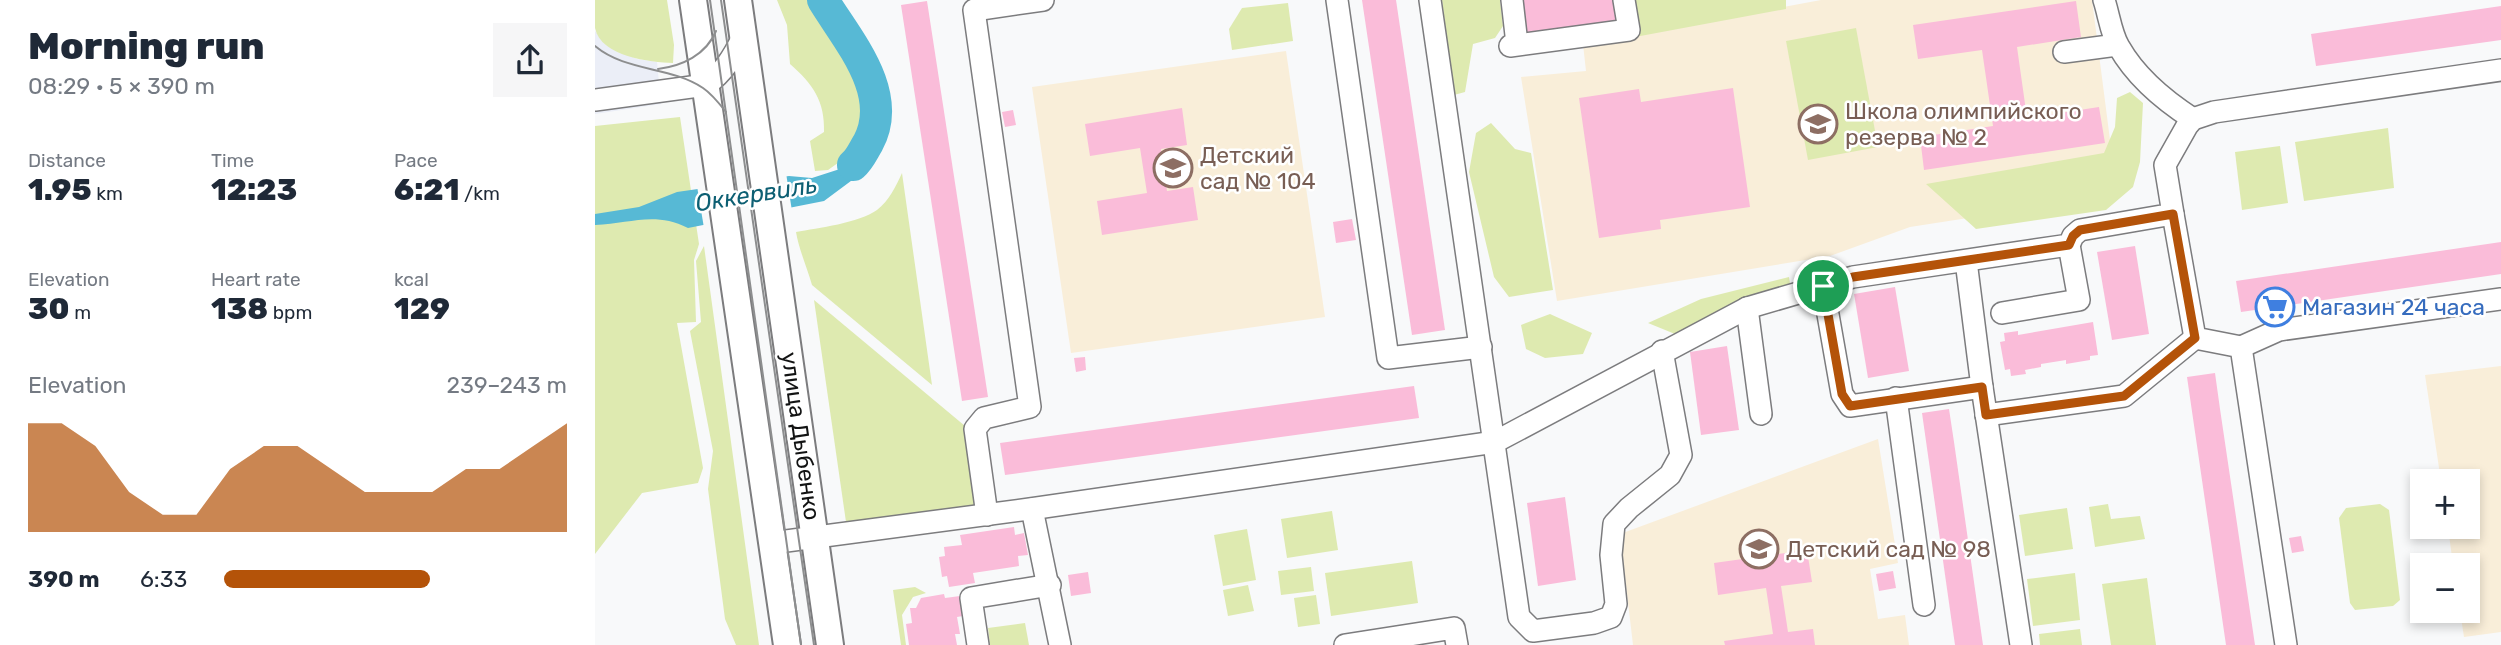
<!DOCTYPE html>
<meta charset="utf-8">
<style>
body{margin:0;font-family:Rubik,sans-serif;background:#f6f6f7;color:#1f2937;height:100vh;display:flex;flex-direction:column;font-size:26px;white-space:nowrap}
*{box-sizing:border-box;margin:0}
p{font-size:23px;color:#747a83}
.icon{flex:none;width:38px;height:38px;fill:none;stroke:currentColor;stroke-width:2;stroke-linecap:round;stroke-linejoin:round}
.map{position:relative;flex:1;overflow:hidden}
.details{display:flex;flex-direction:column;background:#fff;width:595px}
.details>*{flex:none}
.fabs{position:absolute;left:1815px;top:469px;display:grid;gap:14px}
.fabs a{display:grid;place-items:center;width:70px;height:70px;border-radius:0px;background:#fff;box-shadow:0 4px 10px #0003;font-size:35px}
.pin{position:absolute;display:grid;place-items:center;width:60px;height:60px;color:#fff;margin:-30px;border:4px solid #fff;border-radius:50%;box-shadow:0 2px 7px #0007}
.round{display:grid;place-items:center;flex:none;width:74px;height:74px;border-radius:0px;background:#f6f6f7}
.headline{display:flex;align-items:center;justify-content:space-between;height:119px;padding:0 28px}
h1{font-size:38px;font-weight:800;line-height:52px}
.metrics{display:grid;grid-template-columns:repeat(3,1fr);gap:10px;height:119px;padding:7px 28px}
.metrics div{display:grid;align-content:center}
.metrics b{font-size:30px;font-weight:800}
.metrics small{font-size:19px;font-weight:400}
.metrics p{font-size:19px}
.chart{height:196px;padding:14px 28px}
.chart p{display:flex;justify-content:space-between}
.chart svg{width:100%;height:126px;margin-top:7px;fill:#b45309;opacity:.7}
ul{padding:0 28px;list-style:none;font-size:23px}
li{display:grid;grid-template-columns:112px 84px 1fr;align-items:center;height:52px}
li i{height:18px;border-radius:9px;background:#b45309}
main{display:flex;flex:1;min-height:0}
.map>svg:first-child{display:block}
.built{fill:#ebeef7}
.education{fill:#f9eed9}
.green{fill:#deeab0}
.water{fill:#57b9d5}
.pier{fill:#f8f9fa}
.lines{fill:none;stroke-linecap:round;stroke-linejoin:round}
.river{stroke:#57b9d5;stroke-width:32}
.building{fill:#fabcd9}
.minor-casing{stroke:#7c7c7e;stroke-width:24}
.major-casing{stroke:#7c7c7e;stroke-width:30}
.minor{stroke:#fff;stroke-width:21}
.major{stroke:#fff;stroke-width:26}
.tram{stroke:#8d8e8f;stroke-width:2}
.route-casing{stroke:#fff;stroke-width:14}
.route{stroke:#b45309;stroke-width:9}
.labels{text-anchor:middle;stroke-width:5;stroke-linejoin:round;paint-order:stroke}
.education-label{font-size:23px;fill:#785e54;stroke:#fff;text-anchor:start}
.shop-label{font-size:23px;fill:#366cbe;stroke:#fff;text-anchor:start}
.street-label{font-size:23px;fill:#121313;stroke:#fff}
.water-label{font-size:24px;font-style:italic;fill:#0d5f73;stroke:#fff}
</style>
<main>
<section class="details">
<div class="headline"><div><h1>Morning run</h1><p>08:29 · 5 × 390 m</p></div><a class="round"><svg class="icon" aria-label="share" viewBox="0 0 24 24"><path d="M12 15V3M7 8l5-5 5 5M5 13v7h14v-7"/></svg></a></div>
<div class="metrics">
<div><p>Distance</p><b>1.95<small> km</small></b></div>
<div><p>Time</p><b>12:23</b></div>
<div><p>Pace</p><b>6:21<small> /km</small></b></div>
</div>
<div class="metrics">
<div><p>Elevation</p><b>30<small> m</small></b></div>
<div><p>Heart rate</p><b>138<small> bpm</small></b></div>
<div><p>kcal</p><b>129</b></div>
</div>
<div class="chart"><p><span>Elevation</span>239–243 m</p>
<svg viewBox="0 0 160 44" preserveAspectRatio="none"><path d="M0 44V6L10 6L20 14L30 30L40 38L50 38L60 22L70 14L80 14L90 22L100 30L110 30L120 30L130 22L140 22L150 14L160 6V44z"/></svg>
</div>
<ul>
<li><b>390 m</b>6:33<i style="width:60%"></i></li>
</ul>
</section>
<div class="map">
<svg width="1906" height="645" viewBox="0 0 1906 645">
<rect width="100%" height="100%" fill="#f8f9fa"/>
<path class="built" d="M0,31L11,45L42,59L62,62L66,104L0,114Z"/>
<g class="education">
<path d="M1226,0H1497L1519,171L1496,199L1315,227L1235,256L962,301L926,77L991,71L988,44Z"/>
<path d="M691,51L730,317L476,353L437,87Z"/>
<path d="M1906,366V632L1869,637L1865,611H1872V565H1858L1853,527H1872V481H1846L1830,375Z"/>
<path d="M1283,439L1303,563L1275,569L1283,619L1310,615L1314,645H1038L1025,534Z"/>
</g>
<g class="green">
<path d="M0,0H72L79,45L78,63C55,62 6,57 0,28C0,20 0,9 0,0Z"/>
<path d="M182,0H225L271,89L273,119L257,153L233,170L220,171L215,141L229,132C230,101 218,84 195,64L192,25Z"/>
<path d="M847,0H905L908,26L900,38L878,44L870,92L859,95Z"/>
<path d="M1038,0H1191V9L1040,37Z"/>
<path d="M693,3L698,41L637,50L634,29L647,8Z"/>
<path d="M1261,28L1283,147L1213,160L1191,41Z"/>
<path d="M1535,92L1548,103L1545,162L1538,187L1511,210L1381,229L1331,184L1509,153L1520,127L1522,98Z"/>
<path d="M85,117L104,244L99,260L101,322L82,323L108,468L103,483L47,493L0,554V126Z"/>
<path d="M896,123L920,149L936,153L958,290L914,297L899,277L874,172L881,133Z"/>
<path d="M1793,128L1799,188L1709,201L1700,142Z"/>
<path d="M1685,146L1693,203L1647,210L1640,152Z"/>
<path d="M307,173L337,385L217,285C212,267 204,250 201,232C223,228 264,223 282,210C294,201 301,186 307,173Z"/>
<path d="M109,246L164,645H141L130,619L113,489L118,451L95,331L106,322L101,261Z"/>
<path d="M1194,277L1196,290L1150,302L1080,334L1053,323L1106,299Z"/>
<path d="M219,300L370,426L379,505L251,522Z"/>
<path d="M955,314L997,333L988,354L950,358L931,349L926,325Z"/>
<path d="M1513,504L1516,519L1545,516L1550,539L1500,547L1494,507Z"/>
<path d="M1785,504L1794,510L1805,600L1798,606L1760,610L1755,603L1744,518L1751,508Z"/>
<path d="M1472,508L1478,549L1430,556L1424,515Z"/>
<path d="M737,511L743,550L692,558L686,519Z"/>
<path d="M652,529L661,580L628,586L619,535Z"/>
<path d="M817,561L823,603L736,616L730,573Z"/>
<path d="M716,567L719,591L686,595L683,571Z"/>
<path d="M1480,573L1485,620L1438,626L1432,579Z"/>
<path d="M1552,578L1561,645H1516L1507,584Z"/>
<path d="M653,585L659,611L633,616L628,590Z"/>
<path d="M320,587L331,593L318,597L307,615L311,645H306L298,590Z"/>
<path d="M721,595L725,624L703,627L699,598Z"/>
<path d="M430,623L434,645H395L393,628Z"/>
<path d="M1485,629L1487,645H1445L1444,634Z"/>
</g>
<path class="water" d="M273,126L283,129L277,149L264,175L229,201L93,228C59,211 35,224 0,225V214L44,207L82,192L194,176L217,178L248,168L261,152Z"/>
<path class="pier" d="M191,173L197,211L109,228L102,186Z"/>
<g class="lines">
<path class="river" d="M228,0C253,41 300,93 273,143C268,151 265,159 258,165"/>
</g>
<g class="building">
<path d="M767,0H801L850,330L817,335Z"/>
<path d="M924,0H1018L1021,25L929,37Z"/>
<path d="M332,1L393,397L367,401L306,5Z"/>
<path d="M1481,1L1486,37L1422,47L1432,118L1504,107L1510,143L1329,170L1325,137L1398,126L1387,50L1323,59L1318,25Z"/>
<path d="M1906,6V40L1721,66L1716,34Z"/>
<path d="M1138,88L1155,207L1065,220L1066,229L1004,238L984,98L1044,89L1046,102Z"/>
<path d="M587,108L592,145L566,149L572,191L598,187L603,220L507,235L502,201L552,193L545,148L495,156L490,124Z"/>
<path d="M418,110L421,125L410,127L407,112Z"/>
<path d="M757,219L761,240L741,243L738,222Z"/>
<path d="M1906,242V274L1646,312L1641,281Z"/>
<path d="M1540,246L1554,334L1517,340L1502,252Z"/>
<path d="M1300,287L1314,371L1273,378L1259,294Z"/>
<path d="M1498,322L1503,355L1495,356V360L1471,364V360L1446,364V367L1430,370L1431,374L1416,376L1415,369L1410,370L1405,342L1410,341L1409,333L1423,331V335Z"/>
<path d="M1132,346L1144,430L1106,435L1095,352Z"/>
<path d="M490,357L491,370L481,372L479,358Z"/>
<path d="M1620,373L1625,409L1660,645H1631L1592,377Z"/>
<path d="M819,386L824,418L410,475L405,443Z"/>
<path d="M1354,409L1359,442L1388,645H1360L1327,413Z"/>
<path d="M970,497L981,580L943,586L932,503Z"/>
<path d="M419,527L420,535L429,533L433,555L423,556L424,566L378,573L380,583L354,587L352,576L347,577L344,557L350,556L349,547L367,545L365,535Z"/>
<path d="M1706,536L1709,551L1697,553L1694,538Z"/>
<path d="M1212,550L1217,582L1186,586L1193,632L1218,629L1220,645H1130L1129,641L1178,634L1171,588L1123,595L1119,563Z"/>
<path d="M1298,571L1301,588L1284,591L1281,574Z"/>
<path d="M493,572L496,593L476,596L473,575Z"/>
<path d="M349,594L350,598L365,596L368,616L362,617L365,634H360L362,645H314L311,624L317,623L315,608H321L326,598Z"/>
</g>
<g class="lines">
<defs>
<g id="minor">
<path d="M742,0L793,358L886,347"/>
<path d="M835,0L924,617L938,631L999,623L1016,617L1021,604L1016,555L1019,524L1034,508L1075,475L1086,455L1067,351"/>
<path d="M917,0L922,44"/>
<path d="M1509,0C1514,15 1516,34 1524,47C1541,77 1570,101 1598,119"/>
<path d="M915,46L1034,30L1029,0"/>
<path d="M1469,52L1522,45"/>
<path d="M0,100L111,85C129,72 138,57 148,37"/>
<path d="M1578,214L1600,338L1646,347L1691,645"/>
<path d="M1228,286L1247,394L1255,406L1387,387L1371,261"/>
<path d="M1152,308L1166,414"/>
<path d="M1407,313L1484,300L1474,245"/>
<path d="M1646,347L1684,330L1906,299"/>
<path d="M1387,387L1426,645"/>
<path d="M1301,398L1329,605"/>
<path d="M1391,415L1529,396L1600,338"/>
<path d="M437,509L465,645"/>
<path d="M392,515L380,429L389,418L435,407L379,10L448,0"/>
<path d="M176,543L442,508L900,442L1152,308L1258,277L1474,245L1478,236L1485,230L1578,214L1570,165L1592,126L1598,119L1619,112L1906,70"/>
<path d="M383,645L376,598L455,585"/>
<path d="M750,645L859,628L862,645"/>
</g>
<g id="major">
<path d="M98,0L192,645"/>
<path d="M143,0L235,645"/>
</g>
</defs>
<use href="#minor" class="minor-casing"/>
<use href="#major" class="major-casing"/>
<use href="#minor" class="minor"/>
<use href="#major" class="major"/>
<g class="tram">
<path d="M115,0L206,645"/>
<path d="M126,0L219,645"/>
<path d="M0,46C31,72 75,66 108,88C117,94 124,103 131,112"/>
<path d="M63,69C87,66 111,55 121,31"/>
</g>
</g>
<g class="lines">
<defs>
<path id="route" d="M1578,214L1600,338L1529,396L1391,415L1387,387L1255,406L1247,394L1228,286L1258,277L1474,245L1478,236L1485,230Z"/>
</defs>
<use href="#route" class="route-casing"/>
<use href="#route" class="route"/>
</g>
<defs>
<symbol id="school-ring" viewBox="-11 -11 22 22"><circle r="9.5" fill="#fff" stroke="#8d6e63" stroke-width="1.5"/><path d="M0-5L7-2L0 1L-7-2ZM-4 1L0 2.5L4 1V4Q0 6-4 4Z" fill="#8d6e63"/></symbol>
<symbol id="supermarket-ring" viewBox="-11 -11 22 22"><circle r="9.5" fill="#fff" stroke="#3f7fe0" stroke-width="1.5"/><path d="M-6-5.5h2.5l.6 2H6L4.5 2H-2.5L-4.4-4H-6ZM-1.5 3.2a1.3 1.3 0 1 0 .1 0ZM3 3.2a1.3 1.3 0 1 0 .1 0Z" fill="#3f7fe0"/></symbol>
</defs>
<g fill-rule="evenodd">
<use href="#school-ring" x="1201" y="102" width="44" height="44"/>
<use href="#school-ring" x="556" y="146" width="44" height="44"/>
<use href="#supermarket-ring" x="1658" y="285" width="44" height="44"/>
<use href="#school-ring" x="1142" y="527" width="44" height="44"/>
</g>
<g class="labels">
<g class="education-label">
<text x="1250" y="119">Школа олимпийского<tspan x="1250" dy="26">резерва № 2</tspan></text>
<text x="605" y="163">Детский<tspan x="605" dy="26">сад № 104</tspan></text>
<text x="1191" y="557">Детский сад № 98</text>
</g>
<g class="shop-label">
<text x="1707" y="315">Магазин 24 часа</text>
</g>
<g class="street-label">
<text transform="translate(206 436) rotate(82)" y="8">улица Дыбенко</text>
</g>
<g class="water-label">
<text transform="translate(161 194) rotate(-9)" y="8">Оккервиль</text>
</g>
</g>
</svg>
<div class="fabs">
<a>+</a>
<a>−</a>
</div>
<div class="pin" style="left:1228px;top:286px;background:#1e9e55"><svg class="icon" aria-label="arrive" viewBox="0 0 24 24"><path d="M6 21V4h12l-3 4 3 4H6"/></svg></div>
</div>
</main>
